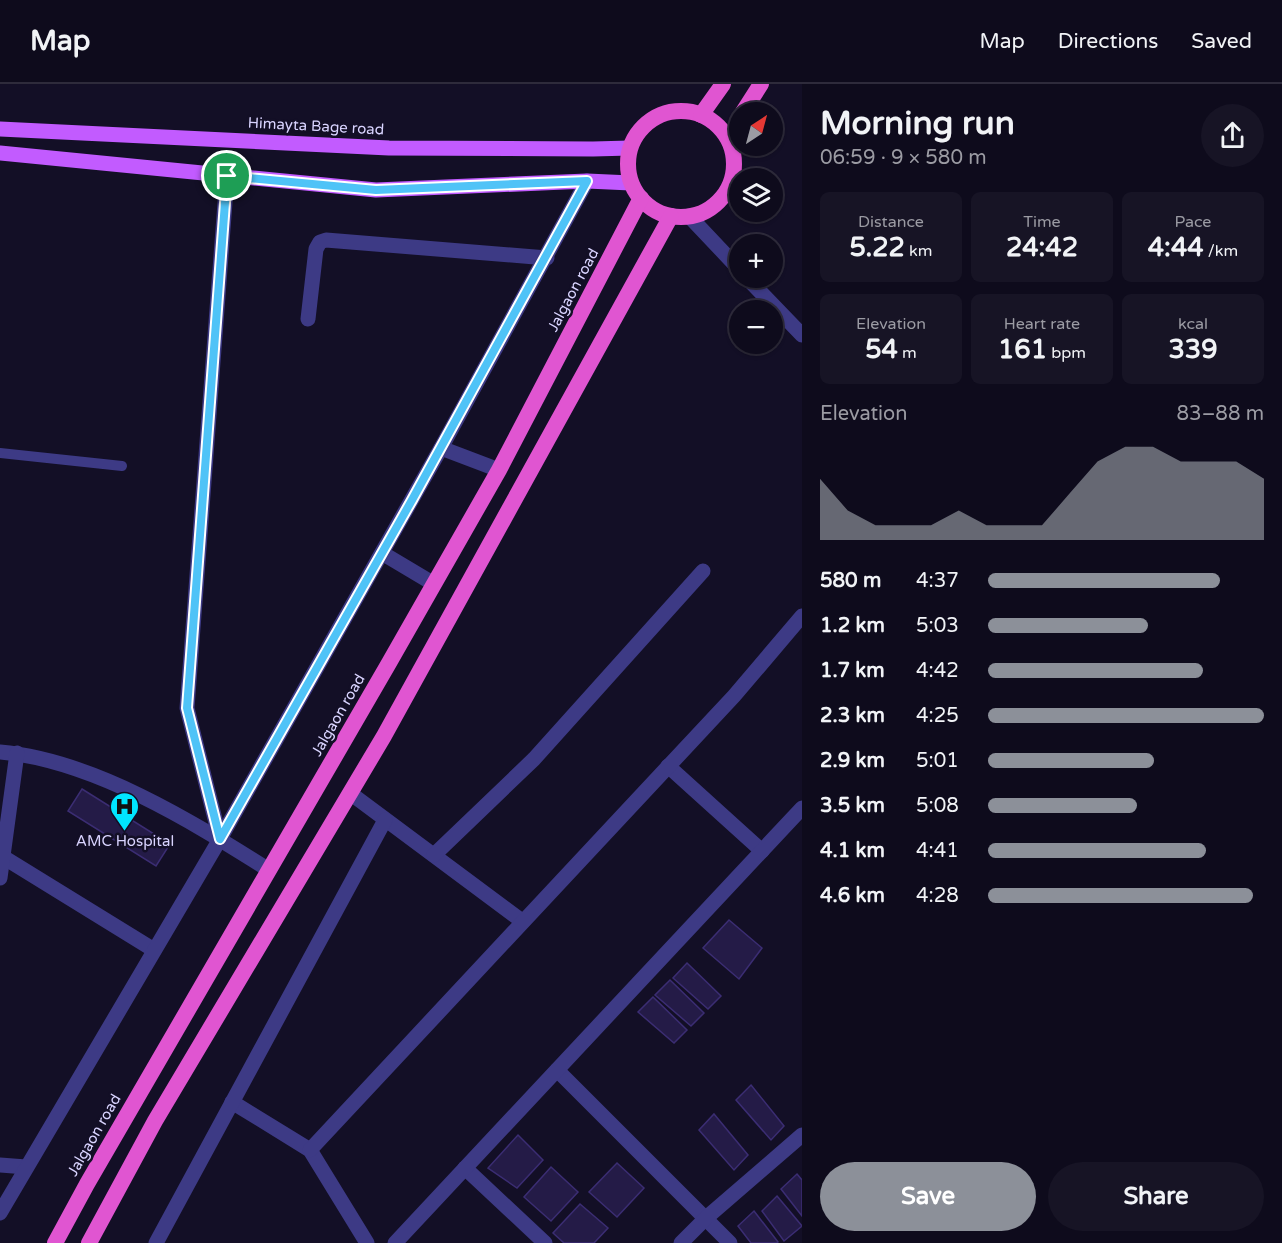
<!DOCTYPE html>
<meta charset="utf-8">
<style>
body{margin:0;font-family:"Varela Round",sans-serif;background:#171425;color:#f1f3f6;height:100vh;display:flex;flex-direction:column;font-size:22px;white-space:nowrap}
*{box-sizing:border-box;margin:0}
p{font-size:20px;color:#9b9ba3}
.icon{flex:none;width:33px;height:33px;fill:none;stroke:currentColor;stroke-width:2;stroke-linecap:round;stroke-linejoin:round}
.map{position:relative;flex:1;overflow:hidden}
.sheet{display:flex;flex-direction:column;background:#0e0b1c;width:480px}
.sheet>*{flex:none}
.needle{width:39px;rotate:36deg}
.buttons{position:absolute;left:729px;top:18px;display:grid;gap:12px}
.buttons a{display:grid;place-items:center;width:54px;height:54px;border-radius:50%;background:#0e0b1c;box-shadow:0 2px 4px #0004,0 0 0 2px #2e2b3b;font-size:30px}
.pin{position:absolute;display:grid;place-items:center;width:51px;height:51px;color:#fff;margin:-26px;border:3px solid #fff;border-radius:50%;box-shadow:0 2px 6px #0007}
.round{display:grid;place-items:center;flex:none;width:63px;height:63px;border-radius:32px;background:#171425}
.headline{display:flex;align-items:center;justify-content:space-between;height:102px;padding:0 18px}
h1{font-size:33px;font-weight:700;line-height:45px}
.metrics{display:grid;grid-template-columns:repeat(3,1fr);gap:9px;height:102px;padding:6px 18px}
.metrics div{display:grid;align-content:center;border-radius:9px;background:#171425;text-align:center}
.metrics b{font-size:26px;font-weight:700}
.metrics small{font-size:16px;font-weight:400}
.metrics p{font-size:16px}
.chart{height:168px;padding:12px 18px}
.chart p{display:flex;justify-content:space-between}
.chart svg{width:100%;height:108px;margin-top:6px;fill:#8c9099;opacity:.7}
.button{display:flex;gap:12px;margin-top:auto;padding:12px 18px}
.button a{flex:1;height:69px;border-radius:36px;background:#8c9099;color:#fff;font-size:24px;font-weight:700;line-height:69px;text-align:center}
.button a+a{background:#171425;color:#f1f3f6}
ul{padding:0 18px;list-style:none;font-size:20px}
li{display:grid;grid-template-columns:96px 72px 1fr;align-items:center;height:45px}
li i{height:15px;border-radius:8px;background:#8c9099}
header{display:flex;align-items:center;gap:36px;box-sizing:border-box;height:84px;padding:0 30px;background:#0e0b1c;border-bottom:2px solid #2e2b3b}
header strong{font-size:28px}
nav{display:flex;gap:33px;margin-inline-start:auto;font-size:21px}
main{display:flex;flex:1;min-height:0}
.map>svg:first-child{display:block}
.building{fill:#241b47;stroke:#3b2d73;stroke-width:1.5}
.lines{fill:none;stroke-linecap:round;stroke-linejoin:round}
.service{stroke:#3d3a85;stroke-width:10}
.minor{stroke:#3d3a85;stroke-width:15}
.primary{stroke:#c25bff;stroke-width:15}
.trunk{stroke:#e055d1;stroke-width:16}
.route-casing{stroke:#fff;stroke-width:12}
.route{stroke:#4fc3f7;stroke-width:8}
.labels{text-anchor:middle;stroke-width:5;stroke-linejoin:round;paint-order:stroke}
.street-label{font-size:15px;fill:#d9d4ff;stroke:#130f26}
.poi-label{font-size:15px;fill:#d9d4ff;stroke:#130f26}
</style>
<header>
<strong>Map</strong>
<nav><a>Map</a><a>Directions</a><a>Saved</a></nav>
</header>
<main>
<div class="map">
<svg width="802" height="1159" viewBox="0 0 802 1159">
<rect width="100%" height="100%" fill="#130f26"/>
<g class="building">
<path d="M82,705L170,760L156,782L68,727Z"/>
<path d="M729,836L762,864L739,895L703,864Z"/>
<path d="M687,879L721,912L708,925L673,894Z"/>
<path d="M670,896L704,929L691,942L655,911Z"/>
<path d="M653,913L687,946L674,959L638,928Z"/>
<path d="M751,1001L784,1042L771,1056L736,1016Z"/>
<path d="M714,1030L748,1071L734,1086L699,1046Z"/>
<path d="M518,1051L543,1076L517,1104L488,1084Z"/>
<path d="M617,1079L644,1104L617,1133L589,1108Z"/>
<path d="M551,1083L578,1108L551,1137L524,1113Z"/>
<path d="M797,1090L802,1096V1132L781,1105Z"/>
<path d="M777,1112L802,1142L784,1157L762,1127Z"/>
<path d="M580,1120L608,1144L594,1159H564L553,1149Z"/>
<path d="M754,1127L778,1158L777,1159H751L738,1142Z"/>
</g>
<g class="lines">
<path class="service" d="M0,369L122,382"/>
<g class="minor">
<path d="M689,132L740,186"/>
<path d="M747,194L802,251"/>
<path d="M308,235L316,165L320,158L326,156L547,174"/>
<path d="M441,364L499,386"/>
<path d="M382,469L434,500"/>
<path d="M0,668C93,676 191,737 269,786"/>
<path d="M668,682L762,767"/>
<path d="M350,709L522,837"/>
<path d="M220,755L187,624L227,92"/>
<path d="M434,771L534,675L703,487"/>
<path d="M3,773L154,866"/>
<path d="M0,794L17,669"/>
<path d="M557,986L730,1159"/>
<path d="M232,1018L310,1066L367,1159"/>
<path d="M310,1066L734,612L802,532"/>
<path d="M0,1081L26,1083"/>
<path d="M465,1084L545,1159"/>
<path d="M0,1129L220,755L441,364L587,97"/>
<path d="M156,1159L385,736"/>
<path d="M395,1159L802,724"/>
<path d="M681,1159L706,1134L802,1051"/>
</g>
<g class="primary">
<path d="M0,45L389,64L593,65L630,64"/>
<path d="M0,69L376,106L587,97L631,99"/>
</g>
<g class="trunk">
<circle cx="681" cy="80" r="53"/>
<path d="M743,28L761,0"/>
<path d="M701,31L723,0"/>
<path d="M55,1159L87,1100L389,579L499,386L641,114"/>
<path d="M89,1159L155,1037L384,652L671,132"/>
</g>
</g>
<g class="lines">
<defs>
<path id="route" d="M227,92L376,106L587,97L412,416L220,755L187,624Z"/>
</defs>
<use href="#route" class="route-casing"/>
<use href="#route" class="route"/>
</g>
<defs>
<symbol id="hospital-pin" viewBox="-11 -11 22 30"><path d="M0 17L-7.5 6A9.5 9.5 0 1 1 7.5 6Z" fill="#00e5ff" stroke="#130f26"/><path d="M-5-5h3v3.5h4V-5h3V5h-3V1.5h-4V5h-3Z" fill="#111"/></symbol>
</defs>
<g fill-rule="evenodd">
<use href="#hospital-pin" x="108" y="706" width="33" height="45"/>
</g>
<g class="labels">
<g class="street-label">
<text transform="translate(316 42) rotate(3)" y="5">Himayta Bage road</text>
<text transform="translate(573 206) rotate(-62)" y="5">Jalgaon road</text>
<text transform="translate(338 631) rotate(-60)" y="5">Jalgaon road</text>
<text transform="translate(94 1051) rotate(-60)" y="5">Jalgaon road</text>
</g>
<g class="poi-label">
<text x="125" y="762">AMC Hospital</text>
</g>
</g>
</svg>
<div class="buttons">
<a><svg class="needle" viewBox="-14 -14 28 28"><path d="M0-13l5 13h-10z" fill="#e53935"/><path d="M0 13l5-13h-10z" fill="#9b9ba3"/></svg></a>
<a><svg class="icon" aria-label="layers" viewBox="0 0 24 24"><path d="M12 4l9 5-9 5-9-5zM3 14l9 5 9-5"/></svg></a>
<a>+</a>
<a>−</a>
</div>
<div class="pin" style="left:227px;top:92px;background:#1e9e55"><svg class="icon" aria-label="arrive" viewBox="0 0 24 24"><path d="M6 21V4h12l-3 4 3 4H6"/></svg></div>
</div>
<section class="sheet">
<div class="headline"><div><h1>Morning run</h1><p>06:59 · 9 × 580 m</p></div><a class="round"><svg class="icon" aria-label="share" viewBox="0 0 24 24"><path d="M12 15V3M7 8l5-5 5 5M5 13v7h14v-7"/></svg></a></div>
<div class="metrics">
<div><p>Distance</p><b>5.22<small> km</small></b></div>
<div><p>Time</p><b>24:42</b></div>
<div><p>Pace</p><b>4:44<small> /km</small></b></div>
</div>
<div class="metrics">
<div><p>Elevation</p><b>54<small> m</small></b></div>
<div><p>Heart rate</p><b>161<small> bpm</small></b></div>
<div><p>kcal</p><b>339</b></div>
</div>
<div class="chart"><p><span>Elevation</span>83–88 m</p>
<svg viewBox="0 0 160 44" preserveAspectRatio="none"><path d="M0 44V19L10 32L20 38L30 38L40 38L50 32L60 38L70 38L80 38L90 25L100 12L110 6L120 6L130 12L140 12L150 12L160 19V44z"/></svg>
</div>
<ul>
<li><b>580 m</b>4:37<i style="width:84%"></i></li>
<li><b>1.2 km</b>5:03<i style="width:58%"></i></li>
<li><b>1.7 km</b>4:42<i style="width:78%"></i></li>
<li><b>2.3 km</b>4:25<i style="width:100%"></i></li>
<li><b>2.9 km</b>5:01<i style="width:60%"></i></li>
<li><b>3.5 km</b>5:08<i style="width:54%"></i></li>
<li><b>4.1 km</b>4:41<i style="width:79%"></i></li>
<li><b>4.6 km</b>4:28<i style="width:96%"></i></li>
</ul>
<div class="button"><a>Save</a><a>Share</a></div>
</section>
</main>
